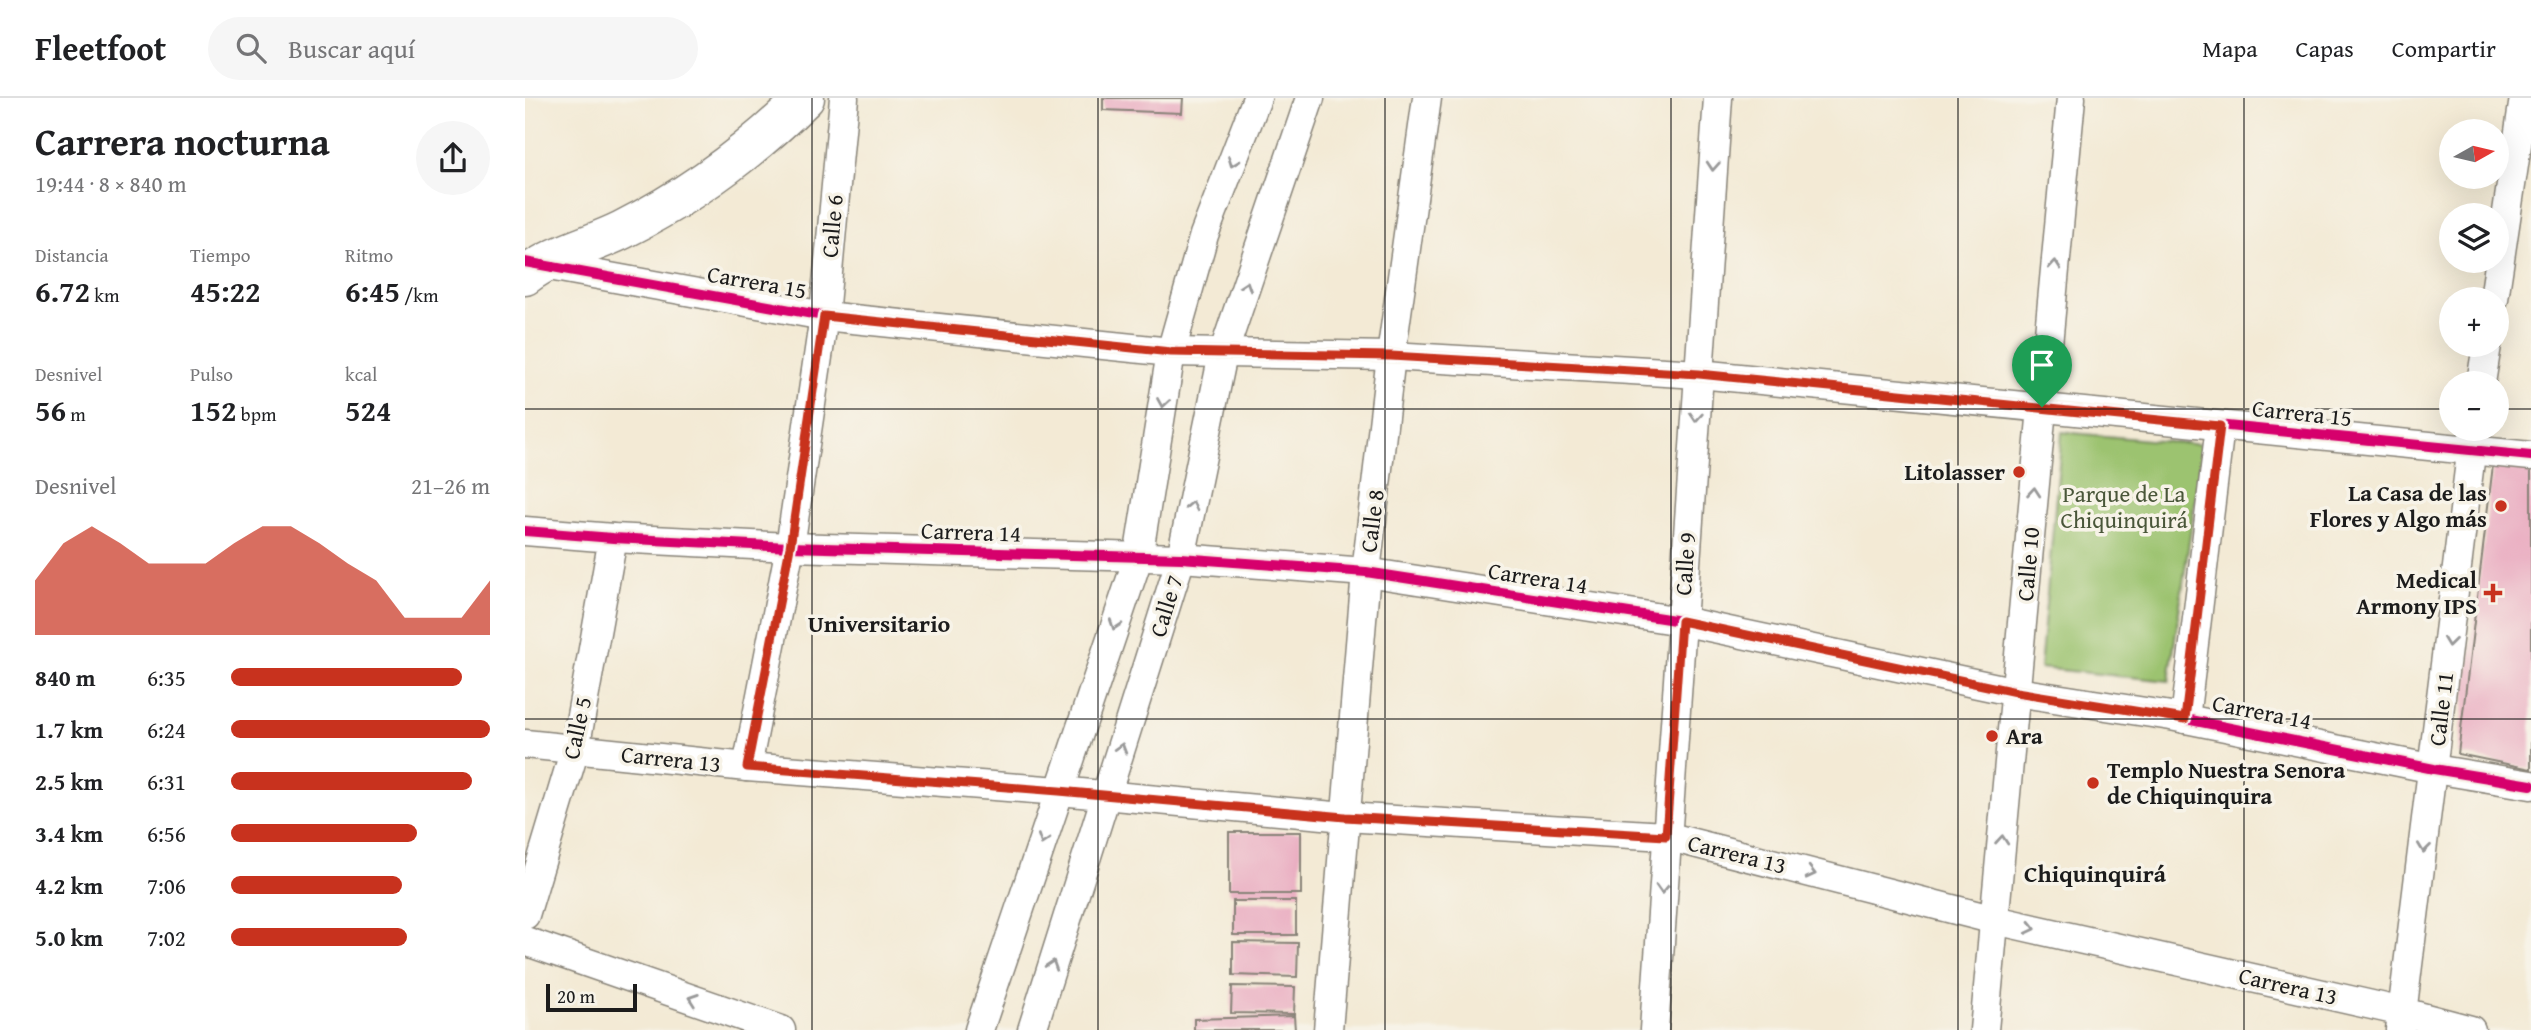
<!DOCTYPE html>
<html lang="es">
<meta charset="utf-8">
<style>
body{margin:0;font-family:"Gentium Book Plus",serif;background:#f6f6f6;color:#202124;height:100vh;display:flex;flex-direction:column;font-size:26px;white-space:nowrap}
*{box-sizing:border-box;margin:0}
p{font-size:23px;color:#757577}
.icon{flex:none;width:38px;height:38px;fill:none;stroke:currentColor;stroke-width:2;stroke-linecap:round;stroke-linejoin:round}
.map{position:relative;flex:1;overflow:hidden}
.side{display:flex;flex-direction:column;background:#fff;width:525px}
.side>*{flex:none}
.needle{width:46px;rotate:82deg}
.tools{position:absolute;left:1914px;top:21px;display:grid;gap:14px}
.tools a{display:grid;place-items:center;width:70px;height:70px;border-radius:50%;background:#fff;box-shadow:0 7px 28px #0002;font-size:35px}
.scale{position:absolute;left:21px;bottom:18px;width:91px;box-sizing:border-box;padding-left:7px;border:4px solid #1c1c1c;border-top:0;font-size:19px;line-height:24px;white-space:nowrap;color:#1c1c1c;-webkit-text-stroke:5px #f7f3e8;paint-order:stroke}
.pin{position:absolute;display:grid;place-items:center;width:60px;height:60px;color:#fff;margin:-72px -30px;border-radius:50% 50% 50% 0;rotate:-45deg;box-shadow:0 0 7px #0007}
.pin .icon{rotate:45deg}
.round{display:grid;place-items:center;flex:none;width:74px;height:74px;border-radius:37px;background:#f6f6f6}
.head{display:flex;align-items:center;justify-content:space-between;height:119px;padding:0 35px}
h1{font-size:38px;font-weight:800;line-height:52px}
.metrics{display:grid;grid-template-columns:repeat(3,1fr);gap:10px;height:119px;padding:7px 35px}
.metrics div{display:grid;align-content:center}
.metrics b{font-size:30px;font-weight:800}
.metrics small{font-size:19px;font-weight:400}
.metrics p{font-size:19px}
.chart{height:196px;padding:14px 35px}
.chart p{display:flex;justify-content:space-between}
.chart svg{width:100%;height:126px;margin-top:7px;fill:#c8321e;opacity:.7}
ul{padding:0 35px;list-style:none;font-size:23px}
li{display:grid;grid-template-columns:112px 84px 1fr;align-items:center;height:52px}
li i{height:18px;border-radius:9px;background:#c8321e}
header{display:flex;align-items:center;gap:42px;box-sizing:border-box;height:98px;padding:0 35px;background:#fff;border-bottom:2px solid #e0e0e0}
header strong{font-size:33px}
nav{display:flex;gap:38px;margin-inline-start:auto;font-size:24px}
.search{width:490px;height:63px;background:#f6f6f6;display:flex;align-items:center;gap:18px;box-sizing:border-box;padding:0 24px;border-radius:38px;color:#757577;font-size:26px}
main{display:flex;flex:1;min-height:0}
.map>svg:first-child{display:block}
.green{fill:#9cc36f;stroke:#5c7046;stroke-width:2}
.building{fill:#eaafc2}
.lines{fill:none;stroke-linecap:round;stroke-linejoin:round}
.street-casing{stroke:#888378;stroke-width:31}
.highway-casing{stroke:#888378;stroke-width:41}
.street{stroke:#fff;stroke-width:28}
.highway{stroke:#fff;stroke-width:38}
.cycleway-casing{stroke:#f7f3e8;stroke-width:15}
.cycleway{stroke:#d6006c;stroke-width:10}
.oneway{stroke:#999}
.route-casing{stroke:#fff;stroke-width:14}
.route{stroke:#c8321e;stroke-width:9}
.grid{fill:none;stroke:#1c1c1c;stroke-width:2;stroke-opacity:0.55}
.poi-dot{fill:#c8321e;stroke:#f7f3e8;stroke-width:2.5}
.labels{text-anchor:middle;stroke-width:7;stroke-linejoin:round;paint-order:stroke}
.street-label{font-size:23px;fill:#1c1c1c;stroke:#f7f3e8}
.poi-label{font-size:23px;font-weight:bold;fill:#1c1c1c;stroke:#f7f3e8;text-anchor:end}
.park-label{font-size:23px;fill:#495639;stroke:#f7f3e8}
.neighbourhood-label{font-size:24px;font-weight:bold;fill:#1c1c1c;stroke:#f7f3e8}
</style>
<header>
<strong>Fleetfoot</strong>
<div class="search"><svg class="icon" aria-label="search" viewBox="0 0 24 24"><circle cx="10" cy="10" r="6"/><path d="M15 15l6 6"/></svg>Buscar aquí</div>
<nav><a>Mapa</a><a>Capas</a><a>Compartir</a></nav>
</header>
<main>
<section class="side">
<div class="head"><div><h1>Carrera nocturna</h1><p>19:44 · 8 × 840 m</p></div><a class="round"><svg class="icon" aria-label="share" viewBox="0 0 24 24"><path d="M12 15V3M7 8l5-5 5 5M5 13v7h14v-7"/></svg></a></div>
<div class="metrics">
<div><p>Distancia</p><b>6.72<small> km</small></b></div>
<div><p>Tiempo</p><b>45:22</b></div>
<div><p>Ritmo</p><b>6:45<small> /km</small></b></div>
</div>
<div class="metrics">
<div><p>Desnivel</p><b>56<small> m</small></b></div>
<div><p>Pulso</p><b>152<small> bpm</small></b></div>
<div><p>kcal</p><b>524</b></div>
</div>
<div class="chart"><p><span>Desnivel</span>21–26 m</p>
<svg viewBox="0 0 160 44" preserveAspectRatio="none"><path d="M0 44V25L10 12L20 6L30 12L40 19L50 19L60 19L70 12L80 6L90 6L100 12L110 19L120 25L130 38L140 38L150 38L160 25V44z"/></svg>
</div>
<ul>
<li><b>840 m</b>6:35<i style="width:89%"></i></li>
<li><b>1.7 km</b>6:24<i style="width:100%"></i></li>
<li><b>2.5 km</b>6:31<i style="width:93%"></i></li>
<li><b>3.4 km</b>6:56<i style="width:72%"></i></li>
<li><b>4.2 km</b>7:06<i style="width:66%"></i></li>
<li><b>5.0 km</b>7:02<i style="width:68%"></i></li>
</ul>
</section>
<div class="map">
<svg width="2006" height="932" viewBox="0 0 2006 932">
<rect width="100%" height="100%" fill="#f7f3e8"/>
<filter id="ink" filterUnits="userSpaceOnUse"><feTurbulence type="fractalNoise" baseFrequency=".0143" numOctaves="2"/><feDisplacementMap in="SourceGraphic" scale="14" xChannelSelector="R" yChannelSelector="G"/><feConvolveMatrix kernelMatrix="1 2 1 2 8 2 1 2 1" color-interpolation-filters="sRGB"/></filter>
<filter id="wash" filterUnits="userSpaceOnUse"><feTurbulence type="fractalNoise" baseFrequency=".00686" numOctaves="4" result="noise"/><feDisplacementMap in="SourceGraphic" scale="28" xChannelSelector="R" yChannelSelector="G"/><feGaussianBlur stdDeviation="1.57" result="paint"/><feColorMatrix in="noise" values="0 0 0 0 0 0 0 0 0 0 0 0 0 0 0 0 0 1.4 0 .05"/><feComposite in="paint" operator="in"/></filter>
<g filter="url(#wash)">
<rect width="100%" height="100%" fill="#f3ead5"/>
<path class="green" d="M1537,334L1678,347L1644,583L1515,570Z"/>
<g id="blocks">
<g class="building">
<path d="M578,0H658L657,15L578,12Z"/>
<path d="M1968,367L2006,371V671L1933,656Z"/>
<rect x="704" y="734" width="72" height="62"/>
<rect x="708" y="803" width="63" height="34"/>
<path d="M708,844L773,845L772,879L708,877Z"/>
<path d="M707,888L770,889L769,916L706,915Z"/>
<path d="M769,918L770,932H669V921Z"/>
</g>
</g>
</g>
<g filter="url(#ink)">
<use href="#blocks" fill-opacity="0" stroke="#888378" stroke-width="2"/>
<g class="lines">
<defs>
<g id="street">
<path d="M13,166L299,218L646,254L866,258L1174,276L2006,358"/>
<path d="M1969,201L1999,0"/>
<path d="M1956,285L1962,247"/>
<path d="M0,433L88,440L265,449L656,460L841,474L1156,523L1491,594L1646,618L1909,671L2006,687"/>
<path d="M1660,621L1695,328"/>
<path d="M0,646L222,669L534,693L820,719L1141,738L1470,822L1878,914L1946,932"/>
<path d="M222,669L265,449L299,218L319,0"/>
<path d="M0,817L50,651L88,440"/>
<path d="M0,843L256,932"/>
<path d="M454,932L613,460L646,254L679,137L732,0"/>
<path d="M507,932L656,460L698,256L785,0"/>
<path d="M803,932L841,474L866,258L902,0"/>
<path d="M1129,932L1193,0"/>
<path d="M1459,932L1546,0"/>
<path d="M1875,932L1949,331"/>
</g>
<path id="highway" d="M0,178C28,156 65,148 97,132C165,98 226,53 280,0"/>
</defs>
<use href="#street" class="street-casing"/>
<use href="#highway" class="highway-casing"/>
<use href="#street" class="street"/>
<use href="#highway" class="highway"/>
<defs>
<g id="cycleway">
<path d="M0,164L299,218L646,254L866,258L1174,276L2006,358"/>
<path d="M0,433L88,440L265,449L656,460L841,474L1156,523L1491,594L1646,618L1909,671L2006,687"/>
</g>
</defs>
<use href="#cycleway" class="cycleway-casing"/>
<use href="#cycleway" class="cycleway"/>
</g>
<defs><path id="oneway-chevron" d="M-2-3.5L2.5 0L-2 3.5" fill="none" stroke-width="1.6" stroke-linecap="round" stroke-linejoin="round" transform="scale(1.75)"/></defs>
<g class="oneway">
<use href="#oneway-chevron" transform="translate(708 64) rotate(111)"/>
<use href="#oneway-chevron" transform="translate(1188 68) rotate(94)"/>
<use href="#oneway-chevron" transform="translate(1530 167) rotate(-85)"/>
<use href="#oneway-chevron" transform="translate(721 188) rotate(-71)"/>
<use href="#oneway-chevron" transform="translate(638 305) rotate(99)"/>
<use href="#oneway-chevron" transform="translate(1171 319) rotate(94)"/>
<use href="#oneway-chevron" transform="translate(1509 394) rotate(-85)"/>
<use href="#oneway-chevron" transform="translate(667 408) rotate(-78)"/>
<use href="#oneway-chevron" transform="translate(590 527) rotate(109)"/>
<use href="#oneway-chevron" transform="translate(1924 544) rotate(97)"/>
<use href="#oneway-chevron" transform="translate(596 650) rotate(-73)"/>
<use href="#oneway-chevron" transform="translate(518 742) rotate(109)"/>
<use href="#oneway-chevron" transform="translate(1477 742) rotate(-85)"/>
<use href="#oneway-chevron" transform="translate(1899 750) rotate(97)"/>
<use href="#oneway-chevron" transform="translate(1286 775) rotate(14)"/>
<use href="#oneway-chevron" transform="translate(1137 791) rotate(93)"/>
<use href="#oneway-chevron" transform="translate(1506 830) rotate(13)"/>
<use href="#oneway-chevron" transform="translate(527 867) rotate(-72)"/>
<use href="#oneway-chevron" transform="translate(168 901) rotate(-161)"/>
</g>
</g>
<g class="lines" filter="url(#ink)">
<defs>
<path id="route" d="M299,218L646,254L866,258L1174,276L1695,328L1660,621L1491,594L1156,523L1141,738L820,719L534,693L222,669L265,449Z"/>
</defs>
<use href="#route" class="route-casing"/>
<use href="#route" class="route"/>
</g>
<path class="grid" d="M287,0V932M573,0V932M860,0V932M1146,0V932M1433,0V932M1719,0V932M0,311H1927M1972,311H2006M0,621H2006"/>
<g class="poi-dot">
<circle cx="1494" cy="374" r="7"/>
<circle cx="1976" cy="408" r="7"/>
<path d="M1964.5 484.5h7v7h7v7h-7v7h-7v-7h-7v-7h7z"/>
<circle cx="1467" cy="638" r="7"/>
<circle cx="1568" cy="685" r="7"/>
</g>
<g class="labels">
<g class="street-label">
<text transform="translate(307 128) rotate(-85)" y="8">Calle 6</text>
<text transform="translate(232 184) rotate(10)" y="8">Carrera 15</text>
<text transform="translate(1777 315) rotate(6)" y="8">Carrera 15</text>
<text transform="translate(847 423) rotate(-83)" y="8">Calle 8</text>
<text transform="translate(446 434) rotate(2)" y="8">Carrera 14</text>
<text transform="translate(1160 466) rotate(-86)" y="8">Calle 9</text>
<text transform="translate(1503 466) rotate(-85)" y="8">Calle 10</text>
<text transform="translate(1013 480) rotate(9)" y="8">Carrera 14</text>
<text transform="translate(641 508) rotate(-73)" y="8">Calle 7</text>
<text transform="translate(1916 611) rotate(-83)" y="8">Calle 11</text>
<text transform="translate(1737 614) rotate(11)" y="8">Carrera 14</text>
<text transform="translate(52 630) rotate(-78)" y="8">Calle 5</text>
<text transform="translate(146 661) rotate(6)" y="8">Carrera 13</text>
<text transform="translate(1212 756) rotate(14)" y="8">Carrera 13</text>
<text transform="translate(1763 888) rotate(13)" y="8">Carrera 13</text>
</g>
<g class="poi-label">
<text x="1480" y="382">Litolasser</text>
<text x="1962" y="403">La Casa de las<tspan x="1962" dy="26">Flores y Algo más</tspan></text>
<text x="1952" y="490">Medical<tspan x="1952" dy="26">Armony IPS</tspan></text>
<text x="1481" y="646" text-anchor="start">Ara</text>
<text x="1582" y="680" text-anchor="start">Templo Nuestra Senora<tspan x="1582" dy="26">de Chiquinquira</tspan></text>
</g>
<g class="park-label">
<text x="1599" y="404">Parque de La<tspan x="1599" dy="26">Chiquinquirá</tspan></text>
</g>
<g class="neighbourhood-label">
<text x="354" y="534">Universitario</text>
<text x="1570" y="784">Chiquinquirá</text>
</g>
</g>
</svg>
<div class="tools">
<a><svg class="needle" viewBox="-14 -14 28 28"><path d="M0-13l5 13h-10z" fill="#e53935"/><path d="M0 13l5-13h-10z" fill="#757577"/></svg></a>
<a><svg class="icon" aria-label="layers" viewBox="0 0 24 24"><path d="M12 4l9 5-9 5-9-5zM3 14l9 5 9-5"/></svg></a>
<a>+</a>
<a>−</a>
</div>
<div class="scale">20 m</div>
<div class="pin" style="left:1517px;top:309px;background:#1e9e55"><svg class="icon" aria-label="arrive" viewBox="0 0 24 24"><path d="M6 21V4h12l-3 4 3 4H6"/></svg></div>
</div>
</main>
